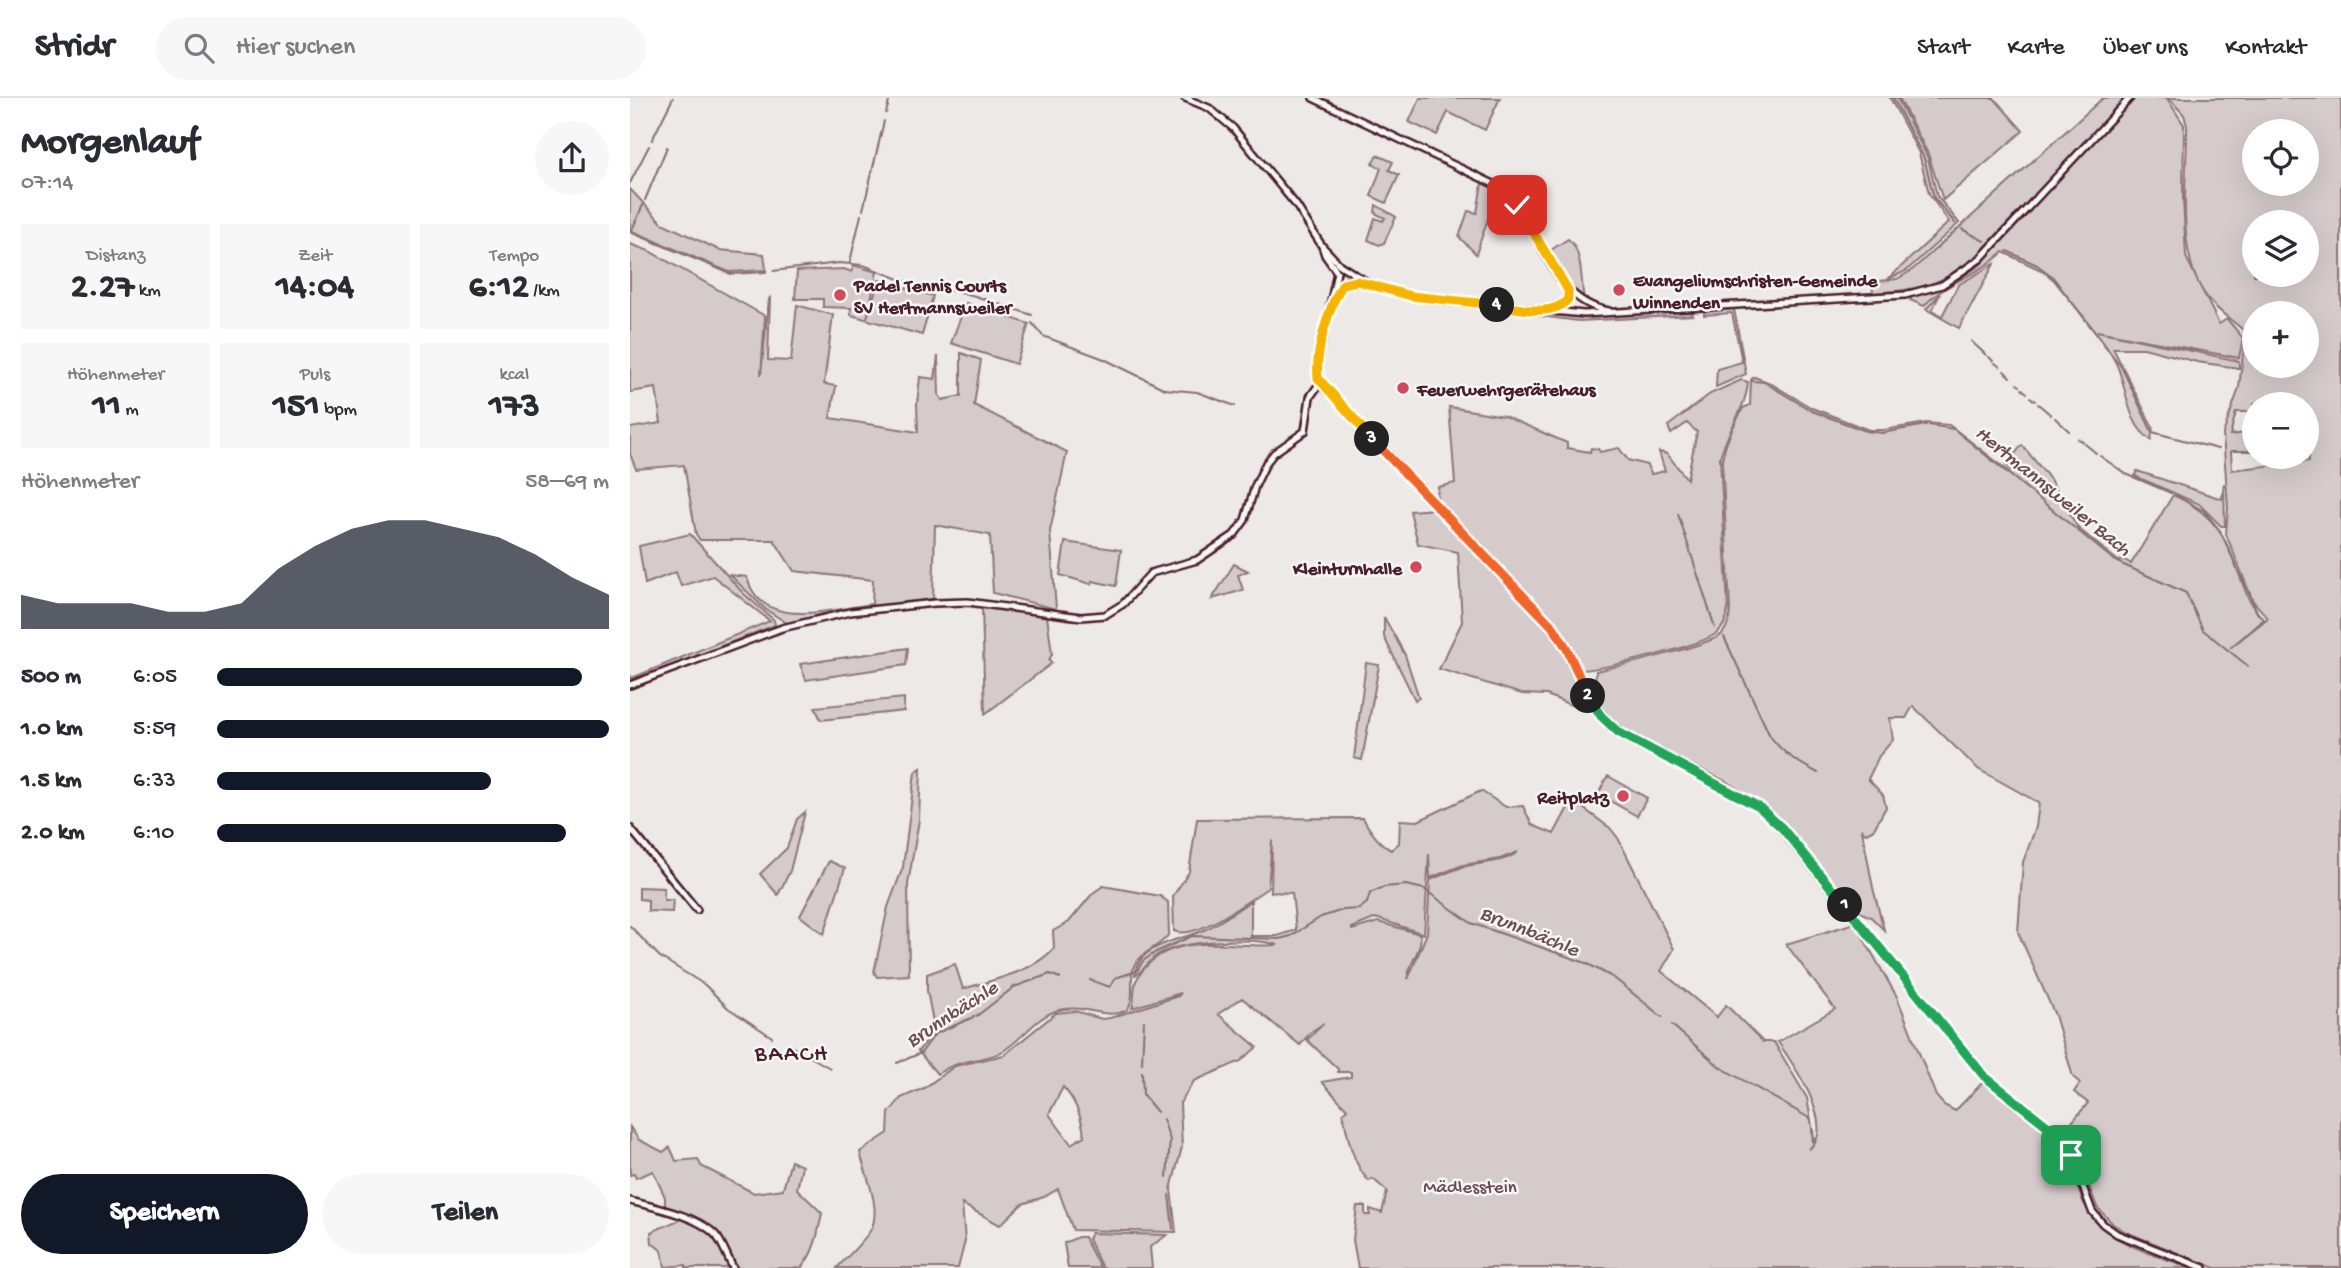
<!DOCTYPE html>
<html lang="de">
<meta charset="utf-8">
<style>
body{margin:0;font-family:"Gochi Hand",sans-serif;background:#f7f7f7;color:#2b2b33;height:100vh;display:flex;flex-direction:column;font-size:26px;white-space:nowrap}
*{box-sizing:border-box;margin:0}
p{font-size:23px;color:#7c7c81}
.icon{flex:none;width:38px;height:38px;fill:none;stroke:currentColor;stroke-width:2;stroke-linecap:round;stroke-linejoin:round}
.map{position:relative;flex:1;overflow:hidden}
.details{display:flex;flex-direction:column;background:#fff;width:630px}
.details>*{flex:none}
.controls{position:absolute;left:1612px;top:21px;display:grid;gap:14px}
.controls a{display:grid;place-items:center;width:77px;height:77px;border-radius:50%;background:#fff;box-shadow:0 7px 28px #0002;font-size:35px}
.pin{position:absolute;display:grid;place-items:center;width:60px;height:60px;color:#fff;margin:-30px;border-radius:14px;box-shadow:0 4px 10px #0006}
.km{position:absolute;width:35px;height:35px;margin:-18px;border-radius:50%;background:#222;color:#fff;font-size:19px;line-height:35px;text-align:center}
.round{display:grid;place-items:center;flex:none;width:74px;height:74px;border-radius:37px;background:#f7f7f7}
.overview{display:flex;align-items:center;justify-content:space-between;height:119px;padding:0 21px}
h1{font-size:38px;font-weight:700;line-height:52px}
.stats{display:grid;grid-template-columns:repeat(3,1fr);gap:10px;height:119px;padding:7px 21px}
.stats div{display:grid;align-content:center;border-radius:0px;background:#f7f7f7;text-align:center}
.stats b{font-size:35px;font-weight:700}
.stats small{font-size:19px;font-weight:400}
.stats p{font-size:19px}
.chart{height:196px;padding:14px 21px}
.chart p{display:flex;justify-content:space-between}
.chart svg{width:100%;height:126px;margin-top:7px;fill:#111827;opacity:.7}
.cta{display:flex;gap:14px;margin-top:auto;padding:14px 21px}
.cta a{flex:1;height:80px;border-radius:42px;background:#111827;color:#fff;font-size:28px;font-weight:700;line-height:80px;text-align:center}
.cta a+a{background:#f7f7f7;color:#2b2b33}
ul{padding:0 21px;list-style:none;font-size:23px}
li{display:grid;grid-template-columns:112px 84px 1fr;align-items:center;height:52px}
li i{height:18px;border-radius:9px;background:#111827}
header{display:flex;align-items:center;gap:42px;box-sizing:border-box;height:98px;padding:0 35px;background:#fff;border-bottom:2px solid #e1e1e2}
header strong{font-size:33px}
nav{display:flex;gap:38px;margin-inline-start:auto;font-size:24px}
.search{width:490px;height:63px;background:#f7f7f7;display:flex;align-items:center;gap:18px;box-sizing:border-box;padding:0 24px;border-radius:38px;color:#7c7c81;font-size:26px}
main{display:flex;flex:1;min-height:0}
.map>svg:first-child{display:block}
.green{fill:#d4cbca;stroke:#8f757a;stroke-width:2;fill-rule:evenodd}
.lines{fill:none;stroke-linecap:round;stroke-linejoin:round}
.stream{stroke:#886e73;stroke-width:2}
.secondary-casing{stroke:#4a1f2b;stroke-width:10}
.secondary{stroke:#f6f6f2;stroke-width:5}
.split-1-casing{stroke:#fff;stroke-width:14}
.split-2-casing{stroke:#fff;stroke-width:14}
.split-3-casing{stroke:#fff;stroke-width:14}
.split-4-casing{stroke:#fff;stroke-width:14}
.split-5-casing{stroke:#fff;stroke-width:14}
.split-1{stroke:#22a559;stroke-width:9}
.split-2{stroke:#22a559;stroke-width:9}
.split-3{stroke:#f0652b;stroke-width:9}
.split-4{stroke:#f5b400;stroke-width:9}
.split-5{stroke:#f5b400;stroke-width:9}
.poi-dot{fill:#d1495b;stroke:#f6f6f2;stroke-width:2.5}
.labels{text-anchor:middle;stroke-width:5;stroke-linejoin:round;paint-order:stroke}
.poi-label{font-size:19px;font-weight:bold;fill:#4a1f2b;stroke:#f6f6f2;text-anchor:start}
.park-label{font-size:19px;fill:#6c4a53;stroke:#f6f6f2}
.water-label{font-size:21px;font-style:italic;fill:#6e4d55;stroke:#f6f6f2}
.quarter-label{font-size:23px;letter-spacing:2px;fill:#4a1f2b;stroke:#f6f6f2}
</style>
<header>
<strong>Stridr</strong>
<div class="search"><svg class="icon" aria-label="search" viewBox="0 0 24 24"><circle cx="10" cy="10" r="6"/><path d="M15 15l6 6"/></svg>Hier suchen</div>
<nav><a>Start</a><a>Karte</a><a>Über uns</a><a>Kontakt</a></nav>
</header>
<main>
<section class="details">
<div class="overview"><div><h1>Morgenlauf</h1><p>07:14</p></div><a class="round"><svg class="icon" aria-label="share" viewBox="0 0 24 24"><path d="M12 15V3M7 8l5-5 5 5M5 13v7h14v-7"/></svg></a></div>
<div class="stats">
<div><p>Distanz</p><b>2.27<small> km</small></b></div>
<div><p>Zeit</p><b>14:04</b></div>
<div><p>Tempo</p><b>6:12<small> /km</small></b></div>
</div>
<div class="stats">
<div><p>Höhenmeter</p><b>11<small> m</small></b></div>
<div><p>Puls</p><b>151<small> bpm</small></b></div>
<div><p>kcal</p><b>173</b></div>
</div>
<div class="chart"><p><span>Höhenmeter</span>58–69 m</p>
<svg viewBox="0 0 160 44" preserveAspectRatio="none"><path d="M0 44V32L10 35L20 35L30 35L40 38L50 38L60 35L70 23L80 15L90 9L100 6L110 6L120 9L130 12L140 18L150 26L160 32V44z"/></svg>
</div>
<ul>
<li><b>500 m</b>6:05<i style="width:93%"></i></li>
<li><b>1.0 km</b>5:59<i style="width:100%"></i></li>
<li><b>1.5 km</b>6:33<i style="width:70%"></i></li>
<li><b>2.0 km</b>6:10<i style="width:89%"></i></li>
</ul>
<div class="cta"><a>Speichern</a><a>Teilen</a></div>
</section>
<div class="map">
<svg width="1711" height="1170" viewBox="0 0 1711 1170">
<rect width="100%" height="100%" fill="#ece9e6"/>
<filter id="ink" filterUnits="userSpaceOnUse"><feTurbulence type="fractalNoise" baseFrequency=".0143" numOctaves="2"/><feDisplacementMap in="SourceGraphic" scale="14" xChannelSelector="R" yChannelSelector="G"/><feConvolveMatrix kernelMatrix="1 2 1 2 8 2 1 2 1" color-interpolation-filters="sRGB"/></filter>
<g filter="url(#ink)">
<g class="green">
<path d="M790,0H870L855,32L818,14L807,37L779,24Z"/>
<path d="M1260,0H1267L1298,60L1307,98L1329,125L1276,173L1258,181L1319,124L1299,96L1289,55Z"/>
<path d="M1269,0H1364L1393,33L1313,102L1298,56Z"/>
<path d="M1473,0H1496L1338,167C1304,189 1283,192 1243,195L1242,184L1267,181L1281,173Z"/>
<path d="M1505,0H1537L1554,27L1553,100L1556,159L1589,226L1597,221L1613,240L1609,260L1467,233L1609,263V270L1567,264L1514,250H1483L1523,330L1521,342C1497,326 1498,294 1488,270C1478,244 1442,206 1424,182L1413,173L1373,154C1350,177 1315,184 1294,208L1280,202L1282,198L1316,189L1350,167Z"/>
<path d="M1539,0H1711V1170H1585L1496,1134L1483,1126L1467,1109L1447,1057L1433,1035L1458,1005L1444,994L1450,985L1443,979L1425,917L1388,834L1393,764L1406,729L1409,705L1348,671L1283,608L1276,620H1260L1263,642L1249,658L1238,681L1253,697L1256,709L1244,731L1236,735L1232,732L1243,790L1254,832L1241,819L1220,810L1138,710L997,634C966,611 963,611 966,573C986,569 1081,547 1092,536C1098,529 1100,518 1100,510L1092,363C1095,344 1104,327 1113,310L1120,307L1121,282L1124,279L1138,284L1182,310L1239,332H1254L1296,325L1319,327L1380,374L1382,372L1376,367L1392,347L1420,381L1448,430L1488,463L1495,462L1501,466L1543,397C1587,416 1596,441 1612,484C1617,498 1622,511 1634,521L1600,550L1638,520L1623,503L1596,436L1598,410L1593,336L1609,290L1615,238L1613,232C1603,223 1589,214 1580,203C1543,160 1558,80 1557,28L1554,17ZM1624,33H1676V86H1624ZM1624,124H1676V177H1624ZM1624,215H1676V268H1624ZM1624,306H1676L1679,363L1602,372L1601,353H1624V334L1600,337L1606,314H1624Z"/>
<path d="M747,57L763,64L759,72L769,77L756,105L741,98L751,70L742,66Z"/>
<path d="M852,85L868,92L846,156L829,139L838,113L847,115Z"/>
<path d="M0,91L32,125L89,152L134,156L136,172L99,174L0,132Z"/>
<path d="M746,107L766,119L754,145L749,147L738,142L745,120L753,123L755,120L745,115Z"/>
<path d="M938,141C953,151 951,186 954,203C941,191 917,172 921,152Z"/>
<path d="M0,146L19,153L135,218L131,277L139,201L140,200L138,262L161,263L167,207L203,217L194,286L206,288L200,320L288,334L287,306L290,279L305,281L308,258L309,297L312,302L331,298V255L351,262L344,307L437,354L420,433L426,511L363,495L360,437L305,427L303,501L194,516L157,525L135,511L100,477L117,479C131,534 202,511 242,506L243,482L164,473L144,442H70L66,436L54,367L6,371L0,356V330L31,325L26,290L0,294Z"/>
<path d="M1364,166L1329,230L1296,211L1310,196L1302,212L1312,218L1328,187Z"/>
<path d="M223,167L247,174L237,220L249,182L303,198L292,237L221,217V210L193,209V201H165L167,173L214,171L222,174Z"/>
<path d="M336,205L399,226L386,266L321,245Z"/>
<path d="M871,210L969,218L1061,213L1063,217L949,223L870,213Z"/>
<path d="M1104,211L1116,276L1086,289L1087,271L1112,264L1102,215L1074,217V214Z"/>
<path d="M1111,282L1118,284C1116,311 1097,333 1090,359L1098,510C1097,520 1095,528 1087,535C1071,548 977,570 953,572L949,570L928,531L898,498L897,502L924,530L959,599L948,610L917,597L892,596L809,571L832,524L828,454L788,446L780,413L806,411L808,389L825,385L819,309L874,318L937,345V350L960,354L961,350L968,351L970,354L989,350L998,362L1017,367L1021,376L1035,373L1029,354L1037,356L1057,381L1067,334L1057,325L1041,336L1038,328L1080,296Z"/>
<path d="M1507,373L1592,401L1594,385L1595,428H1591L1569,406L1505,378Z"/>
<path d="M60,436L113,495L144,522L145,527L0,584V577L2,580L140,523L83,478L51,488L46,474L15,486L9,448Z"/>
<path d="M435,444L491,452L486,488L462,483L461,486L430,477Z"/>
<path d="M604,466L618,473L608,477L613,492L582,501Z"/>
<path d="M352,509L417,518L422,556L419,562L422,565L355,616Z"/>
<path d="M754,519L775,557L789,600L785,602L754,539Z"/>
<path d="M278,550L276,567L176,582L170,566Z"/>
<path d="M736,565L749,567L732,662L724,660Z"/>
<path d="M274,600V613L191,622L185,609Z"/>
<path d="M291,670L289,722L278,786L279,877L247,879L244,874L258,809L273,769L285,674Z"/>
<path d="M978,678L1017,700L1007,718L968,696Z"/>
<path d="M851,693L876,709L893,708L902,727L924,736L942,702L980,730L988,740L1044,851L1031,873L1087,919L1096,907L1133,944H1144L1177,1000L1185,1045C1200,1018 1163,966 1148,944L1205,911L1156,846L1225,825L1267,899L1306,998L1314,1007L1325,1013L1355,982L1417,1030C1438,1054 1441,1076 1453,1103C1471,1145 1523,1156 1561,1170H728L723,1142L727,1108H735V1117H740V1111L752,1115L757,1093L743,1081L739,1083C723,1068 717,1036 713,1015L717,1011L692,984L721,979V974H708V971L677,942L694,925L681,934L670,947L612,900L588,916L627,949L611,963L564,983L550,1005L552,1049L541,1091L546,1134L443,1132L428,1091L414,1099L392,1106L370,1127L332,1106L335,1143L328,1170H207C218,1158 231,1146 240,1133C253,1112 235,1076 230,1054L258,1035L259,1015L271,1000L294,990L325,968L374,957L426,915L445,913L472,921L480,920L548,898L551,895L502,910C505,902 503,890 506,883C533,829 602,851 648,847C622,839 554,842 529,856C519,861 514,874 505,877C508,845 552,842 574,832C591,825 606,812 621,803V838H647L666,832L662,795L641,794L642,742L638,790C618,802 567,843 544,833L543,798L559,774L567,721L733,720C740,733 748,745 761,752L769,745L770,722L788,723ZM888,754C872,766 851,764 833,769C822,772 811,778 800,782L797,835L778,881C777,867 794,850 790,836L748,824L722,832V830L746,820L794,836L799,756L800,780L833,767L870,761ZM433,989C446,1003 452,1019 454,1038L441,1046L419,1016Z"/>
<path d="M175,714L160,773L148,797L130,776L157,750L167,721Z"/>
<path d="M199,763L215,770L194,836L170,818Z"/>
<path d="M473,788L530,798L538,804L539,836C530,850 509,853 503,872C500,885 505,898 498,911C478,924 452,905 429,912C406,918 393,941 373,953C354,964 332,959 307,976L288,953L305,934L297,893V876L325,866L333,891C362,882 404,874 424,850L423,833L439,824L463,795Z"/>
<path d="M9,789L34,790V802H43L42,814L18,813V802L9,801Z"/>
<path d="M0,1029L9,1042L33,1054L40,1049L46,1063L68,1061L71,1068L124,1095L153,1091L161,1063L172,1068L167,1091L192,1115C188,1134 185,1155 171,1170H106C81,1126 83,1127 35,1111V1099L23,1073L6,1080L4,1076L0,1077Z"/>
<path d="M51,1121C82,1133 86,1140 101,1170H56V1167L35,1169L32,1153L22,1145L21,1134Z"/>
<path d="M461,1135L537,1137L520,1149L522,1170H472L458,1141Z"/>
<path d="M448,1139H454L470,1170H438L434,1145Z"/>
</g>
<g class="lines">
<g class="stream">
<path d="M1263,0L1294,60L1304,100L1325,125"/>
<path d="M256,15L260,0"/>
<path d="M22,42L43,0"/>
<path d="M0,85L19,48"/>
<path d="M15,102L37,49"/>
<path d="M233,112L254,23"/>
<path d="M1332,131L1354,143"/>
<path d="M0,134L101,176L136,174"/>
<path d="M1,134L13,107"/>
<path d="M1377,153L1407,167L1422,178L1492,270L1522,334L1588,351"/>
<path d="M220,164L231,117"/>
<path d="M143,173L209,165L233,167L298,192L326,193L345,198L402,217"/>
<path d="M1117,210L1269,200"/>
<path d="M402,225L413,238L474,261L535,291L567,294L605,308"/>
<path d="M1341,243L1356,257"/>
<path d="M1359,259L1363,263"/>
<path d="M1365,265L1370,269"/>
<path d="M1374,273L1380,279"/>
<path d="M1122,283L1134,284L1182,313L1236,333L1252,335L1296,327"/>
<path d="M1387,286L1390,288"/>
<path d="M1392,291L1397,295"/>
<path d="M1400,299L1405,303"/>
<path d="M1408,306L1421,317"/>
<path d="M1425,320L1439,333"/>
<path d="M1299,327L1324,331L1485,463L1556,495L1573,532L1618,568"/>
<path d="M1448,341L1453,344"/>
<path d="M1455,346L1466,355"/>
<path d="M1470,358L1496,376L1541,395"/>
<path d="M1546,397L1574,413L1591,434"/>
<path d="M1048,416L1085,530"/>
<path d="M1595,443L1628,516"/>
<path d="M1094,539L1140,638C1153,656 1169,665 1188,675"/>
<path d="M0,828L30,859L75,887L98,910L142,939"/>
<path d="M460,882L480,889L485,880L507,873L513,863L526,854L562,838L649,841L661,838L691,819L713,812L729,811L737,805L740,795L754,789L776,787L794,791L841,825L956,865L984,880L1032,919"/>
<path d="M1042,927L1090,969L1181,1021"/>
<path d="M157,946L200,970"/>
<path d="M267,965L291,955L305,936L348,917L384,889L420,876L430,880"/>
<path d="M512,965L514,923"/>
<path d="M512,974L513,997L527,1014"/>
<path d="M533,1021L540,1042L537,1079"/>
<path d="M1179,1051L1183,1047L1182,1030"/>
<path d="M539,1097L543,1131"/>
</g>
<defs>
<g id="secondary">
<path d="M555,0L579,10L603,30L666,107L692,148L710,167L740,186L768,195L798,201L954,216L1275,197L1312,187L1350,161L1500,0"/>
<path d="M683,0L870,89C913,125 916,202 979,213"/>
<path d="M692,148L695,157L707,174L687,270L690,285L924,530L937,550L959,599L980,627L999,640L1099,690L1141,719L1354,978L1425,1034L1441,1057L1462,1113L1473,1126L1487,1136L1574,1170"/>
<path d="M705,198L717,183L733,185"/>
<path d="M919,211L936,204L938,192"/>
<path d="M0,587L152,530L220,514L305,505L338,504L451,519L475,517L493,506L521,475L567,462L604,437L615,422L625,388L636,365L644,355L675,333L680,299L690,285"/>
<path d="M0,730L67,812"/>
<path d="M0,1103C24,1109 73,1119 88,1140C94,1149 98,1160 103,1170"/>
</g>
</defs>
<use href="#secondary" class="secondary-casing"/>
<use href="#secondary" class="secondary"/>
</g>
</g>
<g class="lines" filter="url(#ink)">
<defs>
<path id="split-1" d="M1215,807L1354,978L1425,1034L1441,1057"/>
<path id="split-2" d="M958,598L971,618L988,634L1129,709L1152,730L1215,807"/>
<path id="split-3" d="M742,341L924,530L937,551L958,598"/>
<path id="split-4" d="M742,341L688,280C685,254 699,207 713,186L727,183L781,198L867,207"/>
<path id="split-5" d="M867,207C888,210 923,220 938,201V192L887,107"/>
</defs>
<use href="#split-1" class="split-1-casing"/>
<use href="#split-2" class="split-2-casing"/>
<use href="#split-3" class="split-3-casing"/>
<use href="#split-4" class="split-4-casing"/>
<use href="#split-5" class="split-5-casing"/>
<use href="#split-1" class="split-1"/>
<use href="#split-2" class="split-2"/>
<use href="#split-3" class="split-3"/>
<use href="#split-4" class="split-4"/>
<use href="#split-5" class="split-5"/>
</g>
<g class="poi-dot">
<circle cx="989" cy="192" r="7"/>
<circle cx="210" cy="197" r="7"/>
<circle cx="773" cy="290" r="7"/>
<circle cx="786" cy="469" r="7"/>
<circle cx="993" cy="698" r="7"/>
</g>
<g class="labels">
<g class="poi-label">
<text x="1003" y="188">Evangeliumschristen-Gemeinde<tspan x="1003" dy="22">Winnenden</tspan></text>
<text x="224" y="193">Padel Tennis Courts<tspan x="224" dy="22">SV Hertmannsweiler</tspan></text>
<text x="787" y="297">Feuerwehrgerätehaus</text>
<text x="772" y="476" text-anchor="end">Kleinturnhalle</text>
<text x="979" y="705" text-anchor="end">Reitplatz</text>
</g>
<g class="park-label">
<text x="840" y="1094">Mädlesstein</text>
</g>
<g class="water-label">
<text transform="translate(1424 392) rotate(39)" y="7">Hertmannsweiler Bach</text>
<text transform="translate(900 832) rotate(22)" y="7">Brunnbächle</text>
<text transform="translate(321 915) rotate(-33)" y="7">Brunnbächle</text>
</g>
<g class="quarter-label">
<text x="162" y="962">BAACH</text>
</g>
</g>
</svg>
<div class="controls">
<a><svg class="icon" aria-label="locate" viewBox="0 0 24 24"><circle cx="12" cy="12" r="6"/><path d="M12 2v4M12 18v4M2 12h4M18 12h4"/></svg></a>
<a><svg class="icon" aria-label="layers" viewBox="0 0 24 24"><path d="M12 4l9 5-9 5-9-5zM3 14l9 5 9-5"/></svg></a>
<a>+</a>
<a>−</a>
</div>
<div class="pin" style="left:1441px;top:1057px;background:#1e9e55"><svg class="icon" aria-label="arrive" viewBox="0 0 24 24"><path d="M6 21V4h12l-3 4 3 4H6"/></svg></div>
<div class="pin" style="left:887px;top:107px;background:#d93025"><svg class="icon" aria-label="check" viewBox="0 0 24 24"><path d="M5 12l5 5 9-10"/></svg></div>
<b class="km" style="left:1215px;top:807px">1</b>
<b class="km" style="left:958px;top:598px">2</b>
<b class="km" style="left:742px;top:341px">3</b>
<b class="km" style="left:867px;top:207px">4</b>
</div>
</main>
